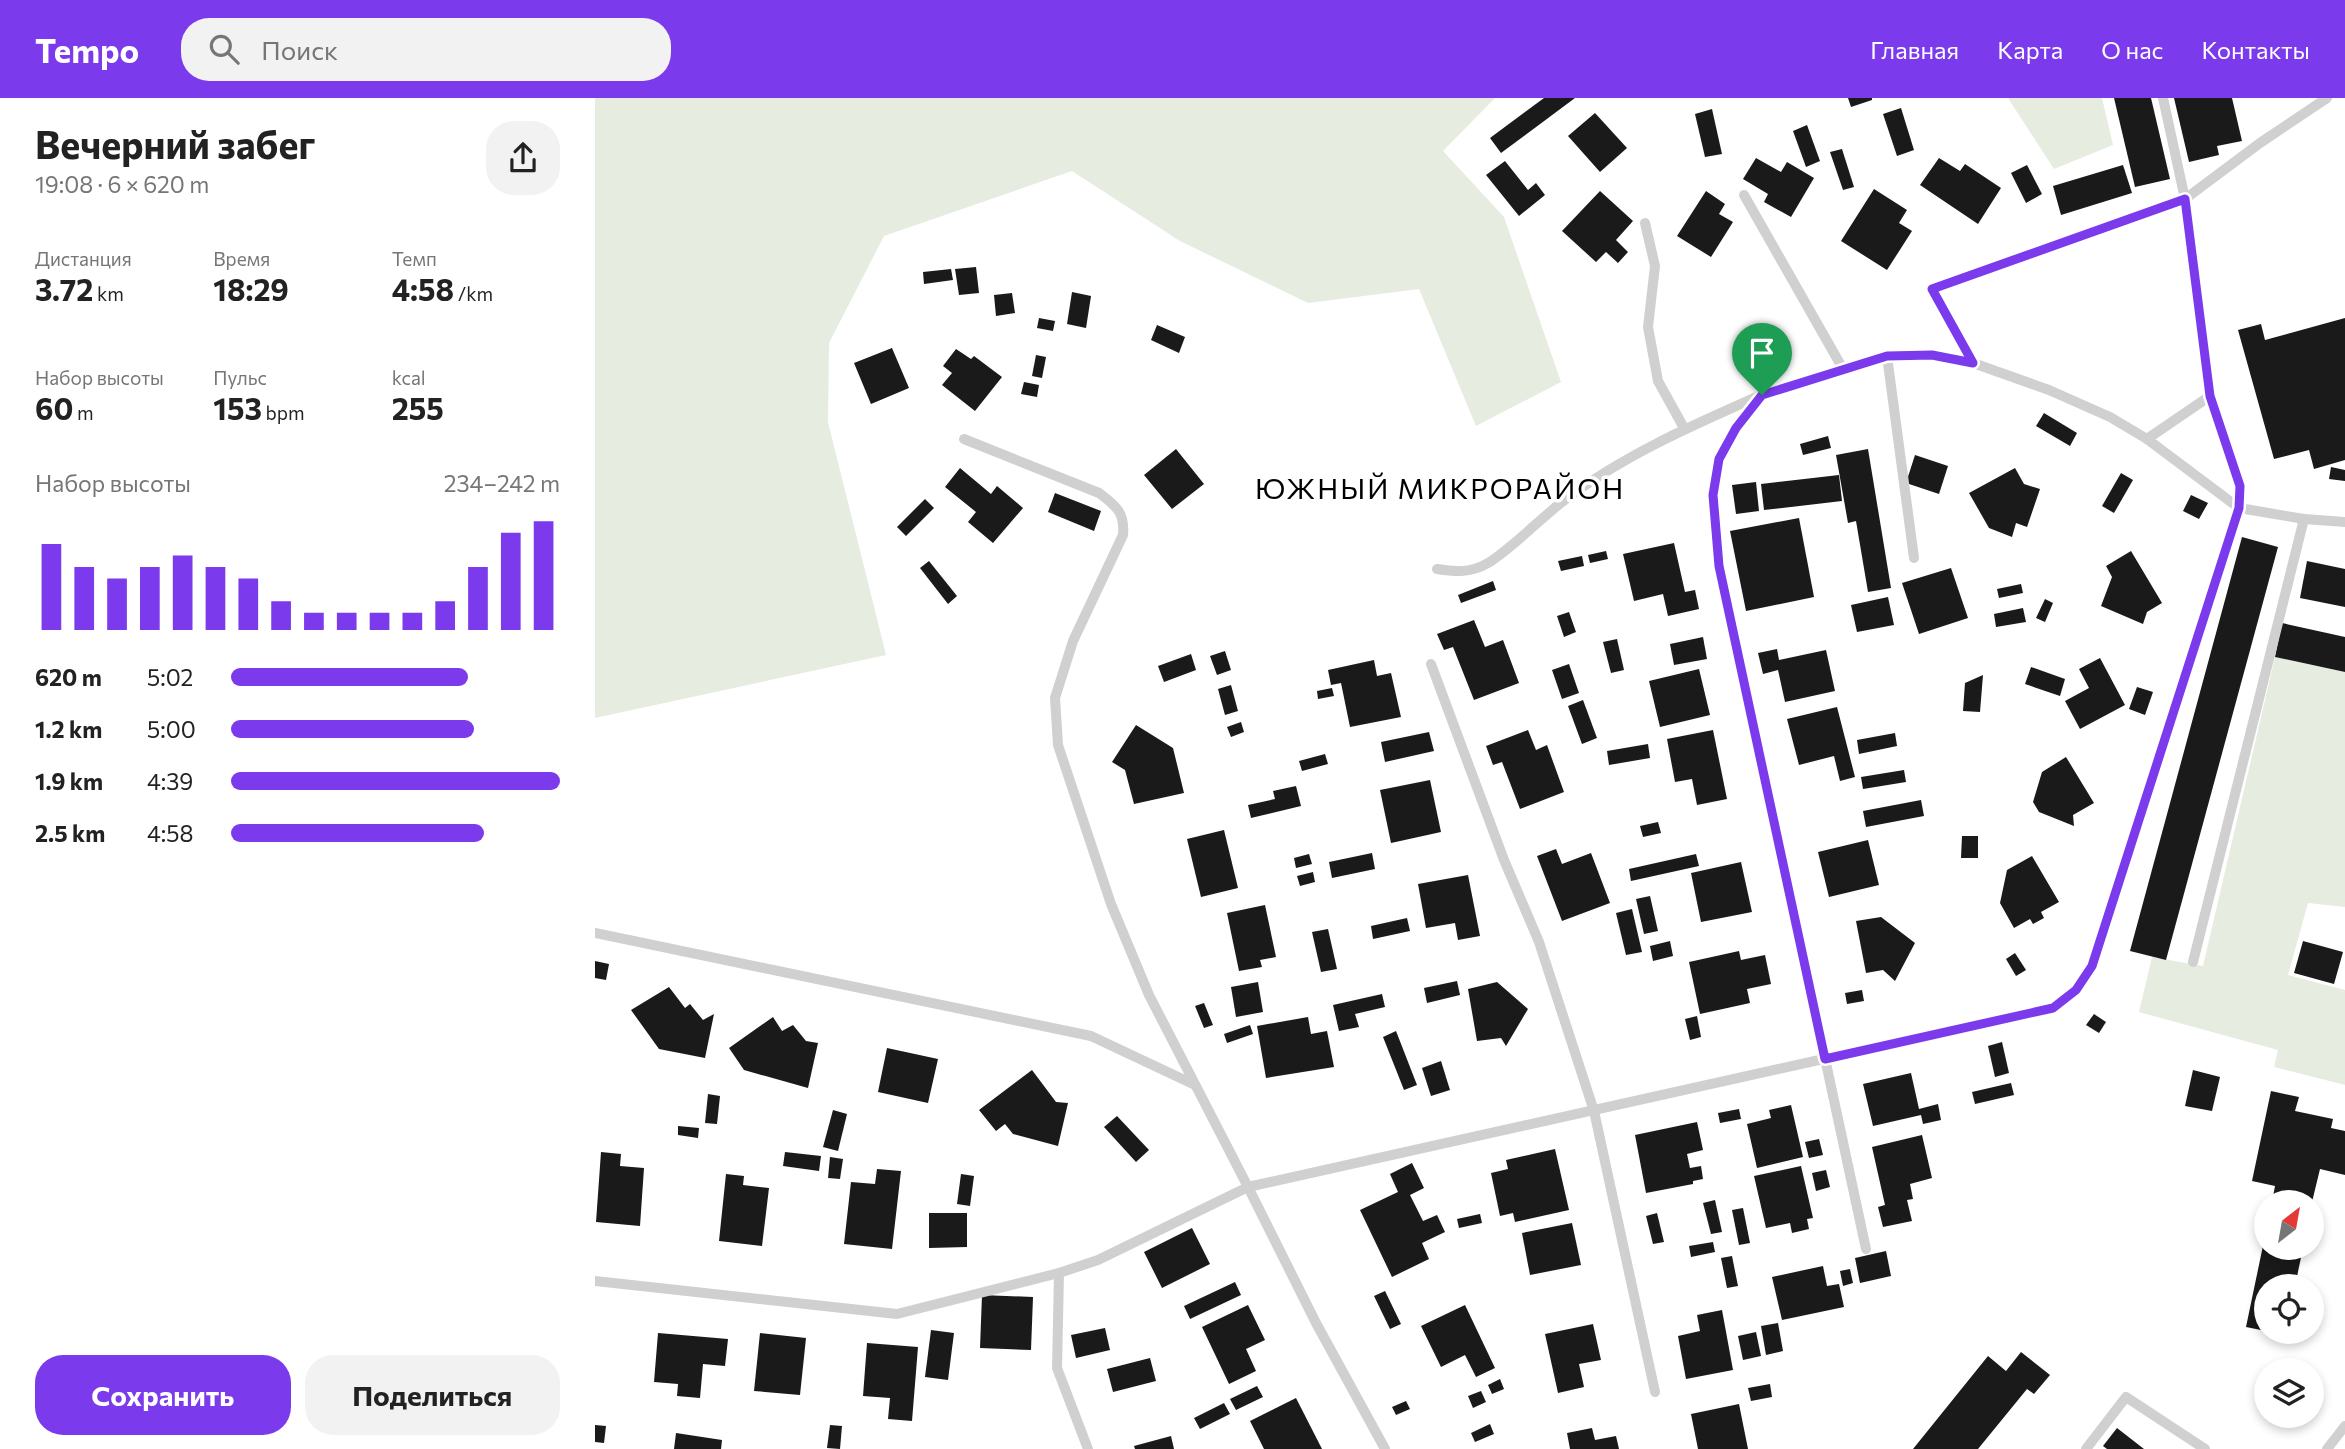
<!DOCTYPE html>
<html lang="ru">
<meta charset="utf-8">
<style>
body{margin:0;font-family:Commissioner,sans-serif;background:#f2f2f2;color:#222;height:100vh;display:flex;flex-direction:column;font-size:26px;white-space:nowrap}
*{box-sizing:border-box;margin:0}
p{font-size:23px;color:#767676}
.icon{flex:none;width:38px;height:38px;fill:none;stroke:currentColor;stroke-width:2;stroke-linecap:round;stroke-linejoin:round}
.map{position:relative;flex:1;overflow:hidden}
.details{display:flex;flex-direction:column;background:#fff;width:595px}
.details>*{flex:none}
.needle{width:46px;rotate:31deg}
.buttons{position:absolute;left:1659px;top:1092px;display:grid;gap:14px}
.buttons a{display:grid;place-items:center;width:70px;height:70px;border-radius:50%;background:#fff;box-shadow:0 4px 10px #0003;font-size:35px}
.pin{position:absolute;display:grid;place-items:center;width:60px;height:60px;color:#fff;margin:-72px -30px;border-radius:50% 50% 50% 0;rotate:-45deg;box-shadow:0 0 7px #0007}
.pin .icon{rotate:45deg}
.round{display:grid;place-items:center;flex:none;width:74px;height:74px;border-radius:28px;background:#f2f2f2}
.head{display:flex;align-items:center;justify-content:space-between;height:119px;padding:0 35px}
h1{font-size:38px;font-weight:700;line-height:52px}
.figures{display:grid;grid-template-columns:repeat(3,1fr);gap:10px;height:119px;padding:7px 35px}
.figures div{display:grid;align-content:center}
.figures b{font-size:30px;font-weight:700}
.figures small{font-size:19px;font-weight:400}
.figures p{font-size:19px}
.chart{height:196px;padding:14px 35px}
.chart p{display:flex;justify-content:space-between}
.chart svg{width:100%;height:126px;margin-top:7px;stroke:#7c3aed;stroke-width:6}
.cta{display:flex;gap:14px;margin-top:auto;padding:14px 35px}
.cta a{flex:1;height:80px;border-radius:28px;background:#7c3aed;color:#fff;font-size:28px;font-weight:700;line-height:80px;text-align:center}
.cta a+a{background:#f2f2f2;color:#222}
ul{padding:0 35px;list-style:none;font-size:23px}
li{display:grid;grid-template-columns:112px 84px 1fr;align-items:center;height:52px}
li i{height:18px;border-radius:9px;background:#7c3aed}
header{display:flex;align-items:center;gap:42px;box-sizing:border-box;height:98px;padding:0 35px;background:#7c3aed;color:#fff}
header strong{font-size:33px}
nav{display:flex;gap:38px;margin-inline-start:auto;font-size:24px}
.search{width:490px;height:63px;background:#f2f2f2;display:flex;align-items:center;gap:18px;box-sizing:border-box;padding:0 24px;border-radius:28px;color:#767676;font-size:26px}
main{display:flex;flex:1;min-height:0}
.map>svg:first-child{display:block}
.green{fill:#e6ecdf}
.building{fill:#1a1a1a}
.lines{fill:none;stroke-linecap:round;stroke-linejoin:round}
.lane{stroke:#d0d0d0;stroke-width:10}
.route-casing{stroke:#fff;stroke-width:14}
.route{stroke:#7c3aed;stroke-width:9}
.labels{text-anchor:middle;stroke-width:7;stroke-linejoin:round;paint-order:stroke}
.neighbourhood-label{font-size:28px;letter-spacing:2px;fill:#000;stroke:#fff}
</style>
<header>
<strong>Tempo</strong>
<div class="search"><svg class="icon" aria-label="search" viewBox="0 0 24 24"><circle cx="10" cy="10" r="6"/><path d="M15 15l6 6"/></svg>Поиск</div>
<nav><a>Главная</a><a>Карта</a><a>О нас</a><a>Контакты</a></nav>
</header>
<main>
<section class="details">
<div class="head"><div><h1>Вечерний забег</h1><p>19:08 · 6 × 620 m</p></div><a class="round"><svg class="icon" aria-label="share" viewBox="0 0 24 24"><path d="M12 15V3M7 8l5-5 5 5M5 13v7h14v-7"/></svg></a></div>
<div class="figures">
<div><p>Дистанция</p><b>3.72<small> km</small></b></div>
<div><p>Время</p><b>18:29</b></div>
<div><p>Темп</p><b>4:58<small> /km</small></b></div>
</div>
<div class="figures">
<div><p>Набор высоты</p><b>60<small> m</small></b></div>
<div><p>Пульс</p><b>153<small> bpm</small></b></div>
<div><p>kcal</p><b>255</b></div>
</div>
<div class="chart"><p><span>Набор высоты</span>234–242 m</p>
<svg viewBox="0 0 160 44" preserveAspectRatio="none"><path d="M5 44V14M15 44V22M25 44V26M35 44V22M45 44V18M55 44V22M65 44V26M75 44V34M85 44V38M95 44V38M105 44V38M115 44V38M125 44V34M135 44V22M145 44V10M155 44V6"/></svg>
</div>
<ul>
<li><b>620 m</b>5:02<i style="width:72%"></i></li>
<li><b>1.2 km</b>5:00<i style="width:74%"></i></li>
<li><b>1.9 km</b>4:39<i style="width:100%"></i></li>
<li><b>2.5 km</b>4:58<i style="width:77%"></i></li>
</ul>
<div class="cta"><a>Сохранить</a><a>Поделиться</a></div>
</section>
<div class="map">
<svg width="1750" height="1351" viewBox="0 0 1750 1351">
<rect width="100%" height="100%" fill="#fff"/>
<g class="green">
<path d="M0,0H900L848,53L909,119L966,284L881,328L824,191L713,205L585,143L477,73L289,138L234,245L233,324L291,557L0,620Z"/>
<path d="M1413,0H1507L1518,47L1459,71Z"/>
<path d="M1680,559L1750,574V809L1713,805L1693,877L1750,892V987L1679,969L1683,952L1544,914L1557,859L1608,868Z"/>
</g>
<g class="building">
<path d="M949,0H980L906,55L895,40Z"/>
<path d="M1253,0H1277V2L1256,9Z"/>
<path d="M1519,0H1556L1575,81L1540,89Z"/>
<path d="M1579,0H1637L1647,43L1622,48L1624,57L1594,64Z"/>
<path d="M1306,10L1319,52L1302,58L1288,16Z"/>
<path d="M1117,11L1127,56L1110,59L1100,16Z"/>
<path d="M1000,15L1032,50L1005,74L973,38Z"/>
<path d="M1212,27L1225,63L1211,69L1198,33Z"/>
<path d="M1247,51L1259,89L1248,92L1235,54Z"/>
<path d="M1161,60L1186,74L1192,64L1219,80L1196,119L1169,104L1173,96L1148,81Z"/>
<path d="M1344,60L1365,73L1370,66L1406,90L1383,126L1325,87Z"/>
<path d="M910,63L933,92L941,85L950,97L924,118L891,77Z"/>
<path d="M1432,67L1447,96L1431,105L1416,75Z"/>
<path d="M1528,67L1537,95L1466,117L1458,88Z"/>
<path d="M1279,91L1312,112L1304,125L1317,133L1292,172L1246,143Z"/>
<path d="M1005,93L1038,123L1021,142L1033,154L1023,165L1011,154L1001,164L967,133Z"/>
<path d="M1111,93L1130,106L1124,116L1138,124L1116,159L1082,138Z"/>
<path d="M381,169L384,195L364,197L360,171Z"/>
<path d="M356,171L358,182L329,186L328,174Z"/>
<path d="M477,194L496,198L491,230L472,226Z"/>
<path d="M417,195L420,215L401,218L399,197Z"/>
<path d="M444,220L460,223L458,233L442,230Z"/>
<path d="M1750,220V362L1719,371L1714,352L1679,361L1643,232L1666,226L1670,242Z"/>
<path d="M562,227L590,239L584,255L556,242Z"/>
<path d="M297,250L314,290L276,306L259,265Z"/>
<path d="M361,251L376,261L379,258L407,279L380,313L347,287L357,275L348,268Z"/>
<path d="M441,257L451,259L447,280L437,278Z"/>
<path d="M429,284L444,287L442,299L426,296Z"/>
<path d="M1449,315L1482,335L1475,348L1441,328Z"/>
<path d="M1233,338L1236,350L1208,357L1205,346Z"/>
<path d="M581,351L609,386L577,411L549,377Z"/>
<path d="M1273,351L1296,490L1273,494L1261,423L1253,425L1241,357Z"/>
<path d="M1320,357L1353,368L1344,396L1311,385Z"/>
<path d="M1736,369L1750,372V383L1734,381Z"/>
<path d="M365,370L396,396L402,388L428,410L398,445L373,424L381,414L350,389Z"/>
<path d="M1420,370L1429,386L1445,391L1432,429L1421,425L1417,439L1394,430L1374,395Z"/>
<path d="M1526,375L1538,382L1519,415L1507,408Z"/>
<path d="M1244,377L1247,403L1169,412L1166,386Z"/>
<path d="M1161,384L1164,413L1141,416L1137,387Z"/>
<path d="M460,395L506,413L499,433L453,414Z"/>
<path d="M1596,397L1613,405L1604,421L1588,413Z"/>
<path d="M330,401L339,410L311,438L302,429Z"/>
<path d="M1204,420L1219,499L1151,513L1135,433Z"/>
<path d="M1647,439L1683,449L1571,862L1535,853Z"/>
<path d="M1079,445L1090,494L1100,492L1104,511L1073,518L1068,496L1039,503L1028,456Z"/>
<path d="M1011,453L1013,461L995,465L993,457Z"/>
<path d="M1536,453L1567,505L1552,514L1548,526L1506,508L1517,479L1511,468Z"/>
<path d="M987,458L989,468L966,473L963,463Z"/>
<path d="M334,463L362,498L353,506L325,470Z"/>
<path d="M1712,463L1750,471V509L1705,500Z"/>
<path d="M1356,470L1373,520L1324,536L1307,485Z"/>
<path d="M898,483L901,492L866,505L863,497Z"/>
<path d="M1426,486L1428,495L1404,500L1402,491Z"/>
<path d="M1293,499L1299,527L1262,534L1256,507Z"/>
<path d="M1450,501L1458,505L1450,524L1441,520Z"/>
<path d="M1428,510L1431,524L1401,529L1399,516Z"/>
<path d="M974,514L981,534L969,539L962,518Z"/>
<path d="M879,522L890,549L908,542L924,585L879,602L858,549L849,552L842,536Z"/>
<path d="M1687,525L1750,539V574L1680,559Z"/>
<path d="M1108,539L1112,561L1079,567L1075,546Z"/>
<path d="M1022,541L1029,572L1016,575L1008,544Z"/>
<path d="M1182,551L1184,562L1231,552L1240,593L1190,604L1183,572L1168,576L1163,555Z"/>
<path d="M630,553L636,572L622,577L615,558Z"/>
<path d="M596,556L601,572L569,584L563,568Z"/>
<path d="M1505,560L1530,607L1485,631L1470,603L1494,590L1484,571Z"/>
<path d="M779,562L782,578L796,575L806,619L755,629L746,585L736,587L733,572Z"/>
<path d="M974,566L984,595L967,601L957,572Z"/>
<path d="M1436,569L1470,581L1465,598L1430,586Z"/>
<path d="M1104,571L1115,617L1065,629L1054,583Z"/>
<path d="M1388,577L1385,614L1368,613L1370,585Z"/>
<path d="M636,587L643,613L630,617L623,591Z"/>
<path d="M1542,589L1558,594L1550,617L1534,611Z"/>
<path d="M737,590L739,598L723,601L722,593Z"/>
<path d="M988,602L1002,640L987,646L973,608Z"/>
<path d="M1242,609L1260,679L1245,683L1239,658L1204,667L1192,621Z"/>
<path d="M646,624L649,634L636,639L632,629Z"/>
<path d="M541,627L578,650L589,695L539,706L530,672L517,664Z"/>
<path d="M933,632L941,652L952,647L969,694L925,711L907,664L898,667L891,648Z"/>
<path d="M1118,632L1132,701L1102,707L1097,681L1080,684L1072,641Z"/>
<path d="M834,634L839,653L790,664L786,644Z"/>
<path d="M1300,635L1302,648L1264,656L1262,642Z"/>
<path d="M1053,646L1055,660L1014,667L1012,653Z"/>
<path d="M730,656L733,666L707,673L704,663Z"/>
<path d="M1471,659L1499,705L1478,717L1479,728L1444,714L1438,704L1447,674Z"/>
<path d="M1309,672L1311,684L1268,691L1266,679Z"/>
<path d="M835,682L846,734L796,745L785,692Z"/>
<path d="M701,688L706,708L656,720L653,707L680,701L678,693Z"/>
<path d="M1326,702L1329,718L1271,729L1268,713Z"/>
<path d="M1063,724L1066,735L1048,739L1045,728Z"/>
<path d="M629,732L643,790L606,799L592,741Z"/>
<path d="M1367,738H1383V760H1366Z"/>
<path d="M1273,742L1284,787L1234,799L1223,754Z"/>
<path d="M961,751L967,766L996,755L1015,805L967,823L942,758Z"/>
<path d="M777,755L780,771L737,780L734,764Z"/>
<path d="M714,756L717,766L701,770L699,760Z"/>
<path d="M1101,756L1104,768L1036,783L1034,771Z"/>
<path d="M1437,758L1464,804L1446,814L1449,820L1438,826L1435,821L1419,830L1405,805L1412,772Z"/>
<path d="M1146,764L1157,814L1106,824L1096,775Z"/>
<path d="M718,774L720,784L705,788L702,778Z"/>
<path d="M873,777L885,838L863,842L860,825L831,830L823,786Z"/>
<path d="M1055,798L1063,833L1049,836L1041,801Z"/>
<path d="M670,807L681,859L665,862L667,869L644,873L632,815Z"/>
<path d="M1037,811L1047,854L1031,857L1021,815Z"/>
<path d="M1286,819L1320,845L1300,883L1288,872L1271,875L1261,823Z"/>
<path d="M812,820L815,833L778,841L776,828Z"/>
<path d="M733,831L742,871L726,874L717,834Z"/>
<path d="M1075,843L1078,858L1058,863L1055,848Z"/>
<path d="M1708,843L1748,854L1739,886L1699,875Z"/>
<path d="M1144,853L1146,862L1170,857L1176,886L1152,891L1155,905L1105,916L1094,864Z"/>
<path d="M1420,855L1431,872L1421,878L1411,861Z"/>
<path d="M0,863L14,866L11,882L0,880Z"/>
<path d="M862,883L865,897L832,905L829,890Z"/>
<path d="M663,884L668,914L641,919L636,889Z"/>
<path d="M902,884L933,911L911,948L906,940L882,943L873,891Z"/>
<path d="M74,889L90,910L95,906L108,922L119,916L110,960L64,951L36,912Z"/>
<path d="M1267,892L1269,903L1252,906L1250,895Z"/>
<path d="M787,896L790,909L760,916L764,929L744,933L738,907Z"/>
<path d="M609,905L618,927L609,930L600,908Z"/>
<path d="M1499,916L1511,924L1504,935L1491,927Z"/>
<path d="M1102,918L1106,939L1095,942L1090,921Z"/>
<path d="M178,919L187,933L198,927L211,943L223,945L213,990L149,972L134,950Z"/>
<path d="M713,919L716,936L732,933L739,969L671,980L662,928Z"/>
<path d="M655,927L658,936L632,945L629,936Z"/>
<path d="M801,933L822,987L809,992L788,939Z"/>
<path d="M1407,944L1414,975L1400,979L1393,948Z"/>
<path d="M292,950L343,961L333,1005L283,994Z"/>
<path d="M846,963L855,992L836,998L827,970Z"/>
<path d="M437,972L461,1004L473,1005L463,1048L418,1036L410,1026L401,1033L384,1012Z"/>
<path d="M1598,972L1625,979L1617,1013L1590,1008Z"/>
<path d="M1316,975L1324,1011L1343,1006L1346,1022L1328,1026L1326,1017L1278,1028L1268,986Z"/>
<path d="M1416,985L1419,997L1380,1006L1377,994Z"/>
<path d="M1676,993L1704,999L1700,1013L1738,1021L1736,1030L1750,1033V1077L1725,1071L1717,1104H1677L1680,1088L1657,1083Z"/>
<path d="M113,996L125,998L122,1026L110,1025Z"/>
<path d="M1196,1007L1208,1059L1162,1070L1152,1026L1176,1020L1174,1012Z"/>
<path d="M1144,1011L1146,1021L1125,1025L1123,1015Z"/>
<path d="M238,1012L252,1016L243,1053L228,1049Z"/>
<path d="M522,1018L554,1052L541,1064L509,1029Z"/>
<path d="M1102,1024L1108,1052L1092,1056L1095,1070L1106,1068L1108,1081L1098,1083V1086L1051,1095L1040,1037Z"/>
<path d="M83,1028L104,1030L103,1040L83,1037Z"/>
<path d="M1327,1037L1337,1080L1315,1086L1318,1101L1312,1102L1317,1123L1288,1129L1283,1109L1290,1107L1277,1049Z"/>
<path d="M1224,1041L1228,1057L1214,1060L1210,1044Z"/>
<path d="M960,1051L974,1112L920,1124L918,1115L905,1118L896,1075L913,1071L911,1062Z"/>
<path d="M6,1054L26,1056L25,1068L49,1070L45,1128L1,1124Z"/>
<path d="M190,1054L226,1058L224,1073L188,1068Z"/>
<path d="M235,1059L248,1061L245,1081L233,1080Z"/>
<path d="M817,1065L829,1090L815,1097L828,1123L842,1117L850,1134L827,1145L834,1161L797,1179L765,1112L803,1094L795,1076Z"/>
<path d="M1206,1068L1218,1120L1212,1121L1214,1131L1197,1135L1195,1125L1171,1130L1159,1078Z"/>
<path d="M282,1071L306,1073L297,1151L249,1146L256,1084L280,1086Z"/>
<path d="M1231,1072L1235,1089L1221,1093L1217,1075Z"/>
<path d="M131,1076L149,1078L148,1087L174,1090L167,1148L124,1143Z"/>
<path d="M366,1076L379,1078L375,1108L362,1106Z"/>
<path d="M1120,1102L1127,1134L1116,1136L1108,1105Z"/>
<path d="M1148,1110L1155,1145L1144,1147L1137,1112Z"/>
<path d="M334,1115H372V1149L334,1150Z"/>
<path d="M1062,1115L1069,1144L1058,1146L1051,1118Z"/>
<path d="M885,1116L887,1125L864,1130L862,1121Z"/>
<path d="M977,1125L986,1167L935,1177L927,1135Z"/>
<path d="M597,1130L615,1166L567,1190L549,1154Z"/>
<path d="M1670,1138L1671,1150H1708L1700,1188H1671V1233L1651,1229Z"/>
<path d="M1118,1144L1120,1154L1096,1159L1094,1148Z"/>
<path d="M1291,1153L1296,1178L1265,1185L1260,1160Z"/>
<path d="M1137,1158L1143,1188L1132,1190L1126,1160Z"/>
<path d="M1228,1168L1232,1188L1244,1186L1249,1209L1187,1222L1177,1179Z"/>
<path d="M1255,1171L1258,1185L1248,1188L1245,1173Z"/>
<path d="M640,1184L646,1197L595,1221L589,1208Z"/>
<path d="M790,1193L806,1226L795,1231L779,1198Z"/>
<path d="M387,1197L438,1199L436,1252L385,1250Z"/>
<path d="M653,1207L670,1242L651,1251L661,1273L634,1286L607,1229Z"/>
<path d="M870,1207L900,1270L881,1279L870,1257L846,1269L826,1228Z"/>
<path d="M1127,1212L1138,1272L1091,1281L1083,1238L1105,1233L1102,1217Z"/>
<path d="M1183,1225L1188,1253L1171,1257L1166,1228Z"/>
<path d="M998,1226L1006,1262L984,1266L989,1289L963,1295L950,1236Z"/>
<path d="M510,1230L515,1252L481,1260L476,1237Z"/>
<path d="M336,1232L359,1235L353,1282L330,1279Z"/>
<path d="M1161,1234L1166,1258L1148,1262L1143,1238Z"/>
<path d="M63,1235L133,1241L130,1268L108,1266L105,1300L82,1298L83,1286L59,1284Z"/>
<path d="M165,1235L211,1240L205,1297L159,1293Z"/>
<path d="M272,1245L323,1249L317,1323L293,1321L295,1300L268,1298Z"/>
<path d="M1426,1254L1455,1277L1439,1296L1432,1291L1383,1351H1318L1393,1258L1411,1273Z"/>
<path d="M555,1260L561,1283L518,1294L512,1271Z"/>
<path d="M905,1281L909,1291L897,1296L893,1287Z"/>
<path d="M1175,1286L1177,1299L1156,1303L1153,1290Z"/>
<path d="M662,1288L668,1299L641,1312L635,1301Z"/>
<path d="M886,1293L891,1304L878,1310L873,1298Z"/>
<path d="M701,1300L727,1351H669L655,1323Z"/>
<path d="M811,1303L815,1311L801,1317L797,1309Z"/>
<path d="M629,1305L635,1316L605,1331L599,1320Z"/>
<path d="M1144,1306L1153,1351H1103L1096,1316Z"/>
<path d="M895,1326L899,1336L880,1344L876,1335Z"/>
<path d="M0,1327L11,1328L9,1345L0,1344Z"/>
<path d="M235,1327L247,1328L245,1351L232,1350Z"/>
<path d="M997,1330L1000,1342L1021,1338L1024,1351H975L972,1335Z"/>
<path d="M1522,1330L1549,1351H1512L1508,1348Z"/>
<path d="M81,1335L127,1342L126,1351H79Z"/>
<path d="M576,1338L579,1351H540L539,1348Z"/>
</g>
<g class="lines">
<g class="lane">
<path d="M1149,97L1248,271"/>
<path d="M1050,125L1060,168L1053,229L1063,283L1089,330"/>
<path d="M1292,258L1319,460"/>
<path d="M1378,265L1337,191L1590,101L1568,0"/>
<path d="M1615,298L1645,388L1644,410"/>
<path d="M369,341L504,395C521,408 530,414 528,437L478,543L460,600L463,647L516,806L554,897L653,1089L1458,910L1481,892L1497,868L1644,410L1709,421L1750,424"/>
<path d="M1552,341L1615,298L1590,101L1665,45L1732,0"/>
<path d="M842,471C861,474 876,475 893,465C917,450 944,422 967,404C1027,358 1096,328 1164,298"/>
<path d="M836,566L909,762L944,844L999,1013L1060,1294"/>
<path d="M0,835L496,938L598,986"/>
<path d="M1598,864L1709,421"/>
<path d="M1271,1151L1124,468L1118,397L1124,361L1141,330L1167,297L1292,258L1337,257L1378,265L1454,292L1515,319L1552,341L1644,410"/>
<path d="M464,1175L462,1270L493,1351"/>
<path d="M0,1183L302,1216L464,1175L503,1162L653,1089L721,1225L790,1351"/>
<path d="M1491,1351L1531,1299L1610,1351"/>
<path d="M1732,1351L1750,1328"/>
</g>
</g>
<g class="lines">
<defs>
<path id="route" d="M1590,101L1615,298L1645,388L1644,410L1497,868L1481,892L1458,910L1230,961L1124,468L1118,397L1124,361L1141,330L1167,297L1292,258L1337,257L1378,265L1337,191Z"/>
</defs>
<use href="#route" class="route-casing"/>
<use href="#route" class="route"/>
</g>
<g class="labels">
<g class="neighbourhood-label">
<text x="845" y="401">ЮЖНЫЙ МИКРОРАЙОН</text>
</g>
</g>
</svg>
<div class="buttons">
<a><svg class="needle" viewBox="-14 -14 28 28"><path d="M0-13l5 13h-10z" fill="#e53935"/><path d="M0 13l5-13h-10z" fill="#767676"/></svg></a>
<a><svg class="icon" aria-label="locate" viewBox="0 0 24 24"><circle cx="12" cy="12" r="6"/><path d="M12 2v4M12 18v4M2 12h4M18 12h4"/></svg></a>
<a><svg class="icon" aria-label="layers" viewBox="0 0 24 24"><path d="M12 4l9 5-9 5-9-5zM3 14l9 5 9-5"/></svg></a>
</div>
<div class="pin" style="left:1167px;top:297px;background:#1e9e55"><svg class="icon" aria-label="arrive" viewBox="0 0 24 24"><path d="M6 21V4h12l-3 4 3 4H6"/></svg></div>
</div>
</main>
